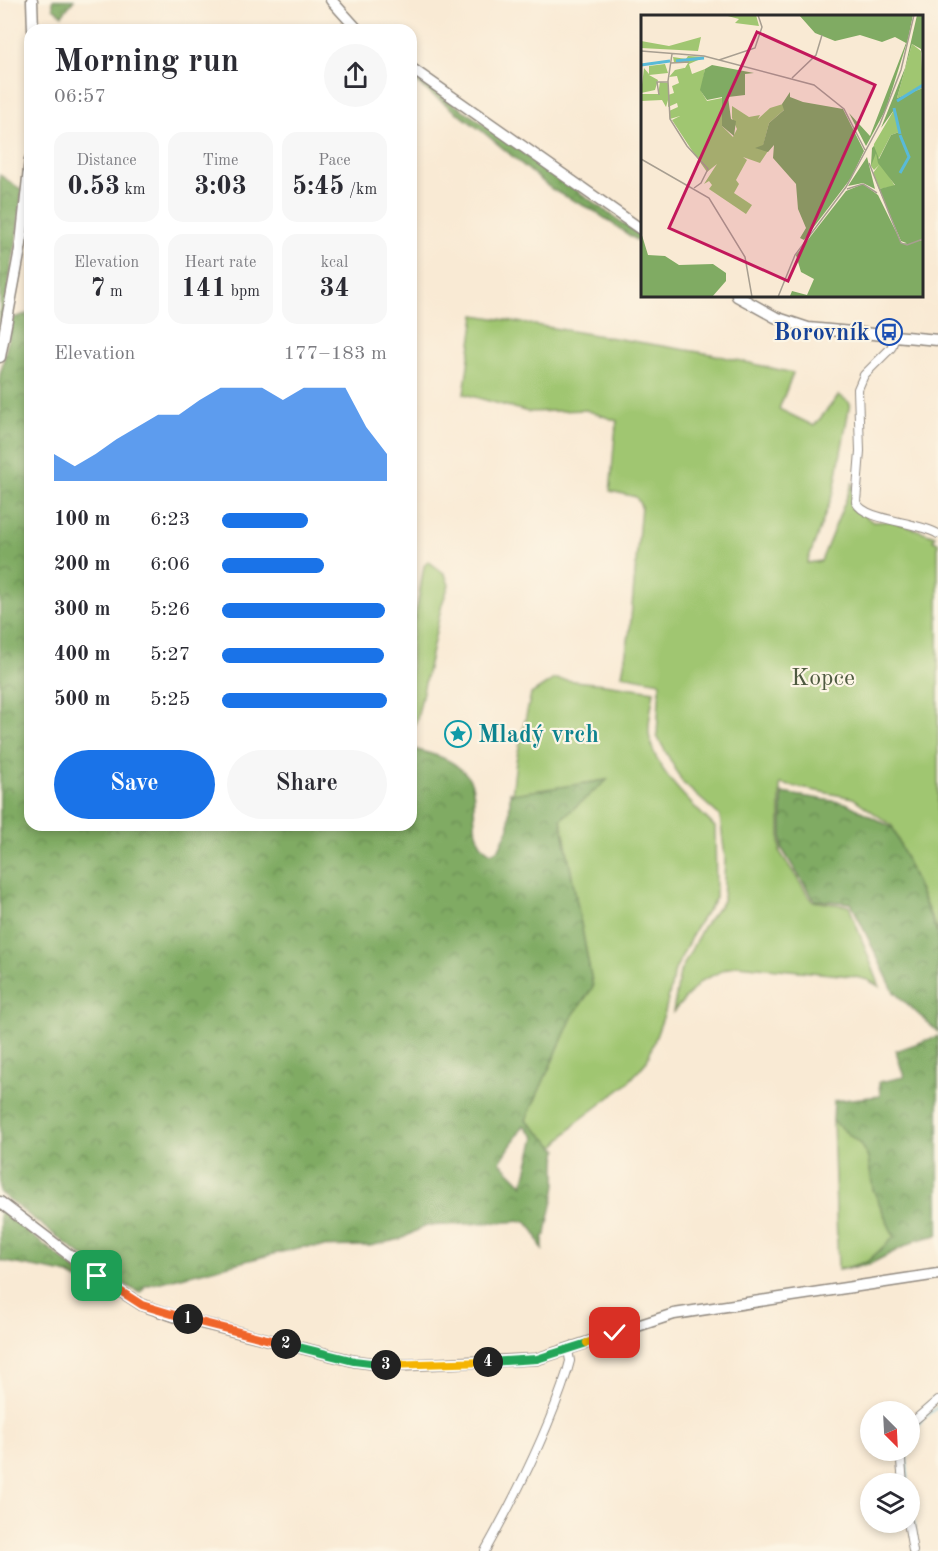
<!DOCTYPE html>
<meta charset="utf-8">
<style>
body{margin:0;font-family:"Old Standard TT",serif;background:#f7f7f7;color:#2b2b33;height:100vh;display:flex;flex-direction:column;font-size:22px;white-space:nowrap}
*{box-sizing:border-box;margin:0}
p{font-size:20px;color:#7c7c81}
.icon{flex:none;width:33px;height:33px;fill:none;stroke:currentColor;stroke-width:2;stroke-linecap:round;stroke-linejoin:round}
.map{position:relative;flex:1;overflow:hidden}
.panel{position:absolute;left:24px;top:24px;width:393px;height:807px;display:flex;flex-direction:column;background:#fff;border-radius:18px;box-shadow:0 3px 9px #0003}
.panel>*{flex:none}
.needle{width:39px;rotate:156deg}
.controls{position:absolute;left:860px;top:1401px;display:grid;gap:12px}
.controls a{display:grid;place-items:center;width:60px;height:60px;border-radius:50%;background:#fff;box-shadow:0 3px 9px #0003;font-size:30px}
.pin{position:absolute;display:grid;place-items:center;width:51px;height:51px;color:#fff;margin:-26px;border-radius:12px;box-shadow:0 3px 9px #0006}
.km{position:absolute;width:30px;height:30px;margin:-15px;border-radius:50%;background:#222;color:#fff;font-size:16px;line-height:30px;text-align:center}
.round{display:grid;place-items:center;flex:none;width:63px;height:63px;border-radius:32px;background:#f7f7f7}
.head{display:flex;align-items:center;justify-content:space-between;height:102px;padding:0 30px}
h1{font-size:33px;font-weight:700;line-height:45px}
.figures{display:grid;grid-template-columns:repeat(3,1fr);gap:9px;height:102px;padding:6px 30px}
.figures div{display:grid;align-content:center;border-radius:15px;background:#f7f7f7;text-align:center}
.figures b{font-size:26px;font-weight:700}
.figures small{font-size:16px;font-weight:400}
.figures p{font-size:16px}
.chart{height:168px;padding:12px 30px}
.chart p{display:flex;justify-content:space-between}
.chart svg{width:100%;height:108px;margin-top:6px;fill:#1a73e8;opacity:.7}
.primary-button{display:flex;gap:12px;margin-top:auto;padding:12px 30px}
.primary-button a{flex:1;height:69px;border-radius:36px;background:#1a73e8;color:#fff;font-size:24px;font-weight:700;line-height:69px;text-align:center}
.primary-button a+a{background:#f7f7f7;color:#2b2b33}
ul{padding:0 30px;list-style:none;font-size:20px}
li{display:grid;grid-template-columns:96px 72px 1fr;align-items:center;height:45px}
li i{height:15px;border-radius:8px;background:#1a73e8}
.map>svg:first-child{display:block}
.green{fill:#a0c671;stroke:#66784e;stroke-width:1.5}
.forest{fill:url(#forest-crowns);stroke:#566b47;stroke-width:1.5;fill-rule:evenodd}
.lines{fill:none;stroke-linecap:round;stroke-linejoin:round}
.stream{stroke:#59bad8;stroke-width:2}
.street-casing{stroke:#928a80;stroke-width:10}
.secondary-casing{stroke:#928a80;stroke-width:13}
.street{stroke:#fff;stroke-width:8}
.secondary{stroke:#fff;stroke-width:10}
.split-1-casing{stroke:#fff;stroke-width:12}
.split-2-casing{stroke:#fff;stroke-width:12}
.split-3-casing{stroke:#fff;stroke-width:12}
.split-4-casing{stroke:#fff;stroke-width:12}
.split-5-casing{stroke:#fff;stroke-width:12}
.split-6-casing{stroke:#fff;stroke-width:12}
.split-1{stroke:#f0652b;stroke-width:8}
.split-2{stroke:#f0652b;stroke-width:8}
.split-3{stroke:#22a559;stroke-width:8}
.split-4{stroke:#f5b400;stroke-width:8}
.split-5{stroke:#22a559;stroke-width:8}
.split-6{stroke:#f5b400;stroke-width:8}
.labels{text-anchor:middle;stroke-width:4.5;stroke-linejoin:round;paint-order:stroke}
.transit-label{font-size:24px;font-weight:bold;fill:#164399;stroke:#fcf5e5;text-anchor:end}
.park-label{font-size:24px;fill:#4e5a40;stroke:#fcf5e5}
.culture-label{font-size:24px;font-weight:bold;fill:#0d838f;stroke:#fcf5e5;text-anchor:start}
.inset-river{fill:none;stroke:#59bad8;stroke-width:3}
.inset-road{fill:none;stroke:#a79e90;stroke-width:1.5}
.view{fill:#c2185b;fill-opacity:0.15;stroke:#c2185b;stroke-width:3}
.inset-edge{fill:none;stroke:#2b2b2b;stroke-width:3}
</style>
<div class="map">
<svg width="938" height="1551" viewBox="0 0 938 1551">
<defs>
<pattern id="forest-crowns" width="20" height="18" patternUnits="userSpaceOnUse" patternTransform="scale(1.5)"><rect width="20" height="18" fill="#80ab63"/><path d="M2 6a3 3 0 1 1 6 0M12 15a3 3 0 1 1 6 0" fill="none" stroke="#698b52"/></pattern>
</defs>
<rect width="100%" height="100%" fill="#fcf5e5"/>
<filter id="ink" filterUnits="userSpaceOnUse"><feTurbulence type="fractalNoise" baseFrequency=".0167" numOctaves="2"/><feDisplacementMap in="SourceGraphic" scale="12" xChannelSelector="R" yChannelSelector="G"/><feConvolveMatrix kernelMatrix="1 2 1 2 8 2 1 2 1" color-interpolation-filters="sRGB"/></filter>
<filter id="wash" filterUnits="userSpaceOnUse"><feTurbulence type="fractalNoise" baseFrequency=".008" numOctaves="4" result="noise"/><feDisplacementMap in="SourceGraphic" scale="24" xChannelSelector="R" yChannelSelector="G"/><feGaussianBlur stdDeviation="1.35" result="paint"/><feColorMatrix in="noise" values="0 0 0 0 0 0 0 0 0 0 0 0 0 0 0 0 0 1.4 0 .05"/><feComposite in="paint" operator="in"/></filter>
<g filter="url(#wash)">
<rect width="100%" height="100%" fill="#f9ead4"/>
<g class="green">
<path d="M475,315L711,354L793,373L779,409L814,426L839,395L850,403L834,491L807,563L821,561L853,482L855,508L873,522L892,521L935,536L933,540L938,542V933L892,826L853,798L780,784V852L812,901L849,906L880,987L868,980L851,976L737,965L726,969L701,981L673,1012L680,972L703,927L723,901L725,858L720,816L683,783L657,736L660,682L622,675L630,629L641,506L636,497L610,491C613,468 613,444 617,421L586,410L528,412L464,394Z"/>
<path d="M428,561L445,574L449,585L442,604L417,719L411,737V642L424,566Z"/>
<path d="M554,679L604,684L654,691C652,705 648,720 649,733C652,769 691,803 715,827L716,898L696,927L675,970L665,1012L647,1061L626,1085L577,1122L554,1147L526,1120L573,1015L593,987L561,819L606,780L512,795L516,761L531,694Z"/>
<path d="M833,1121L860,1144L868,1158L873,1189L894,1237L867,1262L838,1270Z"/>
</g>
<g class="forest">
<path d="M53,0H74L62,15L53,8Z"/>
<path d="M411,79L416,80L462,109L642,237V244L594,211L553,190L482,131Z"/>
<path d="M0,175L22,190L16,244L0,331Z"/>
<path d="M26,314H30V825H411V748C426,753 446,756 458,767C464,771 470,777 472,785C478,805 467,841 491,853L499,849L509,827L510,792L512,794L607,780L561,819L593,987L573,1015L526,1120L558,1150C554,1164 557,1170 556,1183C555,1198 548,1217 546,1235L543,1237V1251L534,1231L526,1221L425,1226L401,1239L370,1246L302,1247L145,1286L140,1293L107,1275L0,1193V376L13,318ZM524,1125L535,1137L523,1185L500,1162Z"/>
<path d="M782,793L846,803L893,828L938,935V1032L894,992L851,903L814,900L782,849Z"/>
<path d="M938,1036V1235L917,1240L868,1265L838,1270L867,1262L894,1237L873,1189L868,1158L860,1144L833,1121L834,1101L880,1096L879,1082L904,1077L896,1051Z"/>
<path d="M0,1210L82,1275L91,1287L65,1273L0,1261Z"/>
</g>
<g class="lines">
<g class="stream">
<path d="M909,1440L921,1420L938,1407"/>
<path d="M906,1450L908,1484"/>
<path d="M909,1488L918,1551"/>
</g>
</g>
</g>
<g filter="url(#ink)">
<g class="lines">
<defs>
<g id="street">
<path d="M895,337L891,348L864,375L858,389L860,451L856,502C864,521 917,521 938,534"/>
<path d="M909,1425L938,1400"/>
<path d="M900,1450L903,1484"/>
<path d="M908,1522L913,1551"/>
<path d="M485,1551C517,1494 547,1434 567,1372L570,1361L568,1350"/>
</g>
<g id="secondary">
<path d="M32,0L33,30"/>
<path d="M331,0L358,30"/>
<path d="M411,68L642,230"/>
<path d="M737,296L775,317L808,328L938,340"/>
<path d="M0,357L21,244L30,159"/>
<path d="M0,1202L97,1276L142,1305L177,1317L354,1361L377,1364L406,1365L537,1359L674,1314L938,1274"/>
</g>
</defs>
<use href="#street" class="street-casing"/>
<use href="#secondary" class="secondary-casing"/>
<use href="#street" class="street"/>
<use href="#secondary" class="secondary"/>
</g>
</g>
<g class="lines" filter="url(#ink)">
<defs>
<path id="split-1" d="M97,1276L142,1305L188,1319"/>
<path id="split-2" d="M188,1319L286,1344"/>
<path id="split-3" d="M286,1344L354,1361L386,1365"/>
<path id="split-4" d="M386,1365L488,1362"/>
<path id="split-5" d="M488,1362L537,1359L587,1343"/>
<path id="split-6" d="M587,1343L615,1333"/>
</defs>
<use href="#split-1" class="split-1-casing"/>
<use href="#split-2" class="split-2-casing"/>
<use href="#split-3" class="split-3-casing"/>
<use href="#split-4" class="split-4-casing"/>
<use href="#split-5" class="split-5-casing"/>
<use href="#split-6" class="split-6-casing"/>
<use href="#split-1" class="split-1"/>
<use href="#split-2" class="split-2"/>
<use href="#split-3" class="split-3"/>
<use href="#split-4" class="split-4"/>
<use href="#split-5" class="split-5"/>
<use href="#split-6" class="split-6"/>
</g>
<defs>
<symbol id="bus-ring" viewBox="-11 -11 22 22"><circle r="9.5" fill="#fcf5e5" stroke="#1a4fb4" stroke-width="1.5"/><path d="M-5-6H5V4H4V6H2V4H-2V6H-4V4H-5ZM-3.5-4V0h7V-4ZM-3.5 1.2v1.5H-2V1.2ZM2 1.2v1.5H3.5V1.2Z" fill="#1a4fb4"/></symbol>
<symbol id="sight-ring" viewBox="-11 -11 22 22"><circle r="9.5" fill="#fcf5e5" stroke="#0f9aa8" stroke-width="1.5"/><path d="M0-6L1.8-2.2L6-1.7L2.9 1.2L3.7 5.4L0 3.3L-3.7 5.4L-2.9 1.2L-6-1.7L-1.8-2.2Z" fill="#0f9aa8"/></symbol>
</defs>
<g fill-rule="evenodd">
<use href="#bus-ring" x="874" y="317" width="30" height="30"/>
<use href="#sight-ring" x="443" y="719" width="30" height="30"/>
</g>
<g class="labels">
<g class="transit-label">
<text x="870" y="340">Borovník</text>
</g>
<g class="park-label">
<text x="823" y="685">Kopce</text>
</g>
<g class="culture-label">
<text x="478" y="742">Mladý vrch</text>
</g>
</g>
<g transform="translate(641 15)">
<rect width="282" height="282" fill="#f9ead4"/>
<path d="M83,0H115L118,11L94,8L98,4ZM60,22L57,36L0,33V26L28,31ZM271,29L280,36L282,73L256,83ZM47,41L64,42L48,49L51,59L64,54L60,76L66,86L81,83V111L92,122L96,114L91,103V91L108,102L119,100L117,104L129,93L142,89L144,94L128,108L122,131L116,133L127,136L119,148L102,142L106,145L95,165L98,169L93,178L111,190L105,199L68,174L71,170L68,166L63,169L76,149L66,157L50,134L31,105L39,101L29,104L28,96L37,92L36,88L27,92V85L25,92L21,85L0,86V79H17L19,67L27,68V80L33,78L31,71L38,68L36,61L28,62L34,55L43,53L33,52L44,53L47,48L33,47L32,42L45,44ZM24,49L27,58L8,60L17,65L14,75L0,78L3,53L8,59V51ZM253,95L258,117L250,120L238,143L236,142L254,171L238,174L232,158L238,150L233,155L230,151L233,129Z" fill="#a0c671"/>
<path d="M158,0H272L267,24L245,94L225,131L208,98L229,121L265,28L254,22L241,27L219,20L194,26L174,18ZM276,0H282V43L280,34L271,29L256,83L282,73V224L268,229L260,226L232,160L238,174L254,170L237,148L235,138L230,151L231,133L233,131L238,144L250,120L258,117L253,95L240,113L264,53ZM71,50L113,58L104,59V80L87,82L90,104L95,106L93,121L81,111V82L66,85L59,75L64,54ZM149,77V82L162,87L202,94L223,136L210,163L163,225L159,223L165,213L157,194L155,169L132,143L133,130L127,137L114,133L122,130L128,108L143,95L141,89ZM226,142L234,174L222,168L207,171ZM222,169L237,180L261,229L282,225V282L149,281L151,276L166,280L173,264L160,257L155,240L205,176ZM0,217L7,240L24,241L38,250L72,249L85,258V266L71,282H0Z" fill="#80ab63"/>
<path class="inset-river" d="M35,46L63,43M0,50L29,46M256,86L282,70M253,93L259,119M259,120L268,142L259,158"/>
<path class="inset-road" d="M0,36L63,41L173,70L203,94L224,135M31,39L27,66L29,104L46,131L67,154L60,168L53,173M78,45L114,33L121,12L117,0M30,48L48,47M151,63L175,40L181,20M18,80L16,67H27M0,144L68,183L104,242L111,282M228,148L260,228L266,230L282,224M206,174L222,169L236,178M137,282L154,240L205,172L239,109L260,55L273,0"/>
<path class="view" d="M116,17L234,70L147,266L28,213Z"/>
<rect width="282" height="282" class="inset-edge"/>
</g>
</svg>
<div class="controls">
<a><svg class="needle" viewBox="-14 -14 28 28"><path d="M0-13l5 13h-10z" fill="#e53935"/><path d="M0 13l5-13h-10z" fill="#7c7c81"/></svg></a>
<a><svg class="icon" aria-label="layers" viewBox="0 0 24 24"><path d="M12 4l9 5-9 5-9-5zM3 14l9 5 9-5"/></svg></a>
</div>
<div class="pin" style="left:97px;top:1276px;background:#1e9e55"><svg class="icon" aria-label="arrive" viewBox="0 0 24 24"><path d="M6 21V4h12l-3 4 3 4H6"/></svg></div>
<div class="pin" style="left:615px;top:1333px;background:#d93025"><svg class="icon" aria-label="check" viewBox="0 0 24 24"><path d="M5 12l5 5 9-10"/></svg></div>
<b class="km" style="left:188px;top:1319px">1</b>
<b class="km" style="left:286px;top:1344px">2</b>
<b class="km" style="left:386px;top:1365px">3</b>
<b class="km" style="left:488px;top:1362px">4</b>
<section class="panel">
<div class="head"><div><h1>Morning run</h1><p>06:57</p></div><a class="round"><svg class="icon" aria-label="share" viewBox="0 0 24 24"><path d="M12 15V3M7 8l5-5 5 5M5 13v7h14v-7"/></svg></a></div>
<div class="figures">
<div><p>Distance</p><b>0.53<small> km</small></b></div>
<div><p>Time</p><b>3:03</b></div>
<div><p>Pace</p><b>5:45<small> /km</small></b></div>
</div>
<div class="figures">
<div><p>Elevation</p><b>7<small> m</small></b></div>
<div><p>Heart rate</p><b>141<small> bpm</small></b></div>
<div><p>kcal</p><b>34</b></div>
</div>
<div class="chart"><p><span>Elevation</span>177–183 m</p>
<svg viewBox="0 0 160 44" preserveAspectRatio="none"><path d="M0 44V33L10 38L20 33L30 27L40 22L50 17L60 17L70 11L80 6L90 6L100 6L110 11L120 6L130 6L140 6L150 22L160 33V44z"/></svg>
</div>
<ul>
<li><b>100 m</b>6:23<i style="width:52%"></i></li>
<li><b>200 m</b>6:06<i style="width:62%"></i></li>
<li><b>300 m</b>5:26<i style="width:99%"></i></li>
<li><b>400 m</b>5:27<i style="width:98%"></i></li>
<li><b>500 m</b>5:25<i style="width:100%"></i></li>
</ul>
<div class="primary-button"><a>Save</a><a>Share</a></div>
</section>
</div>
